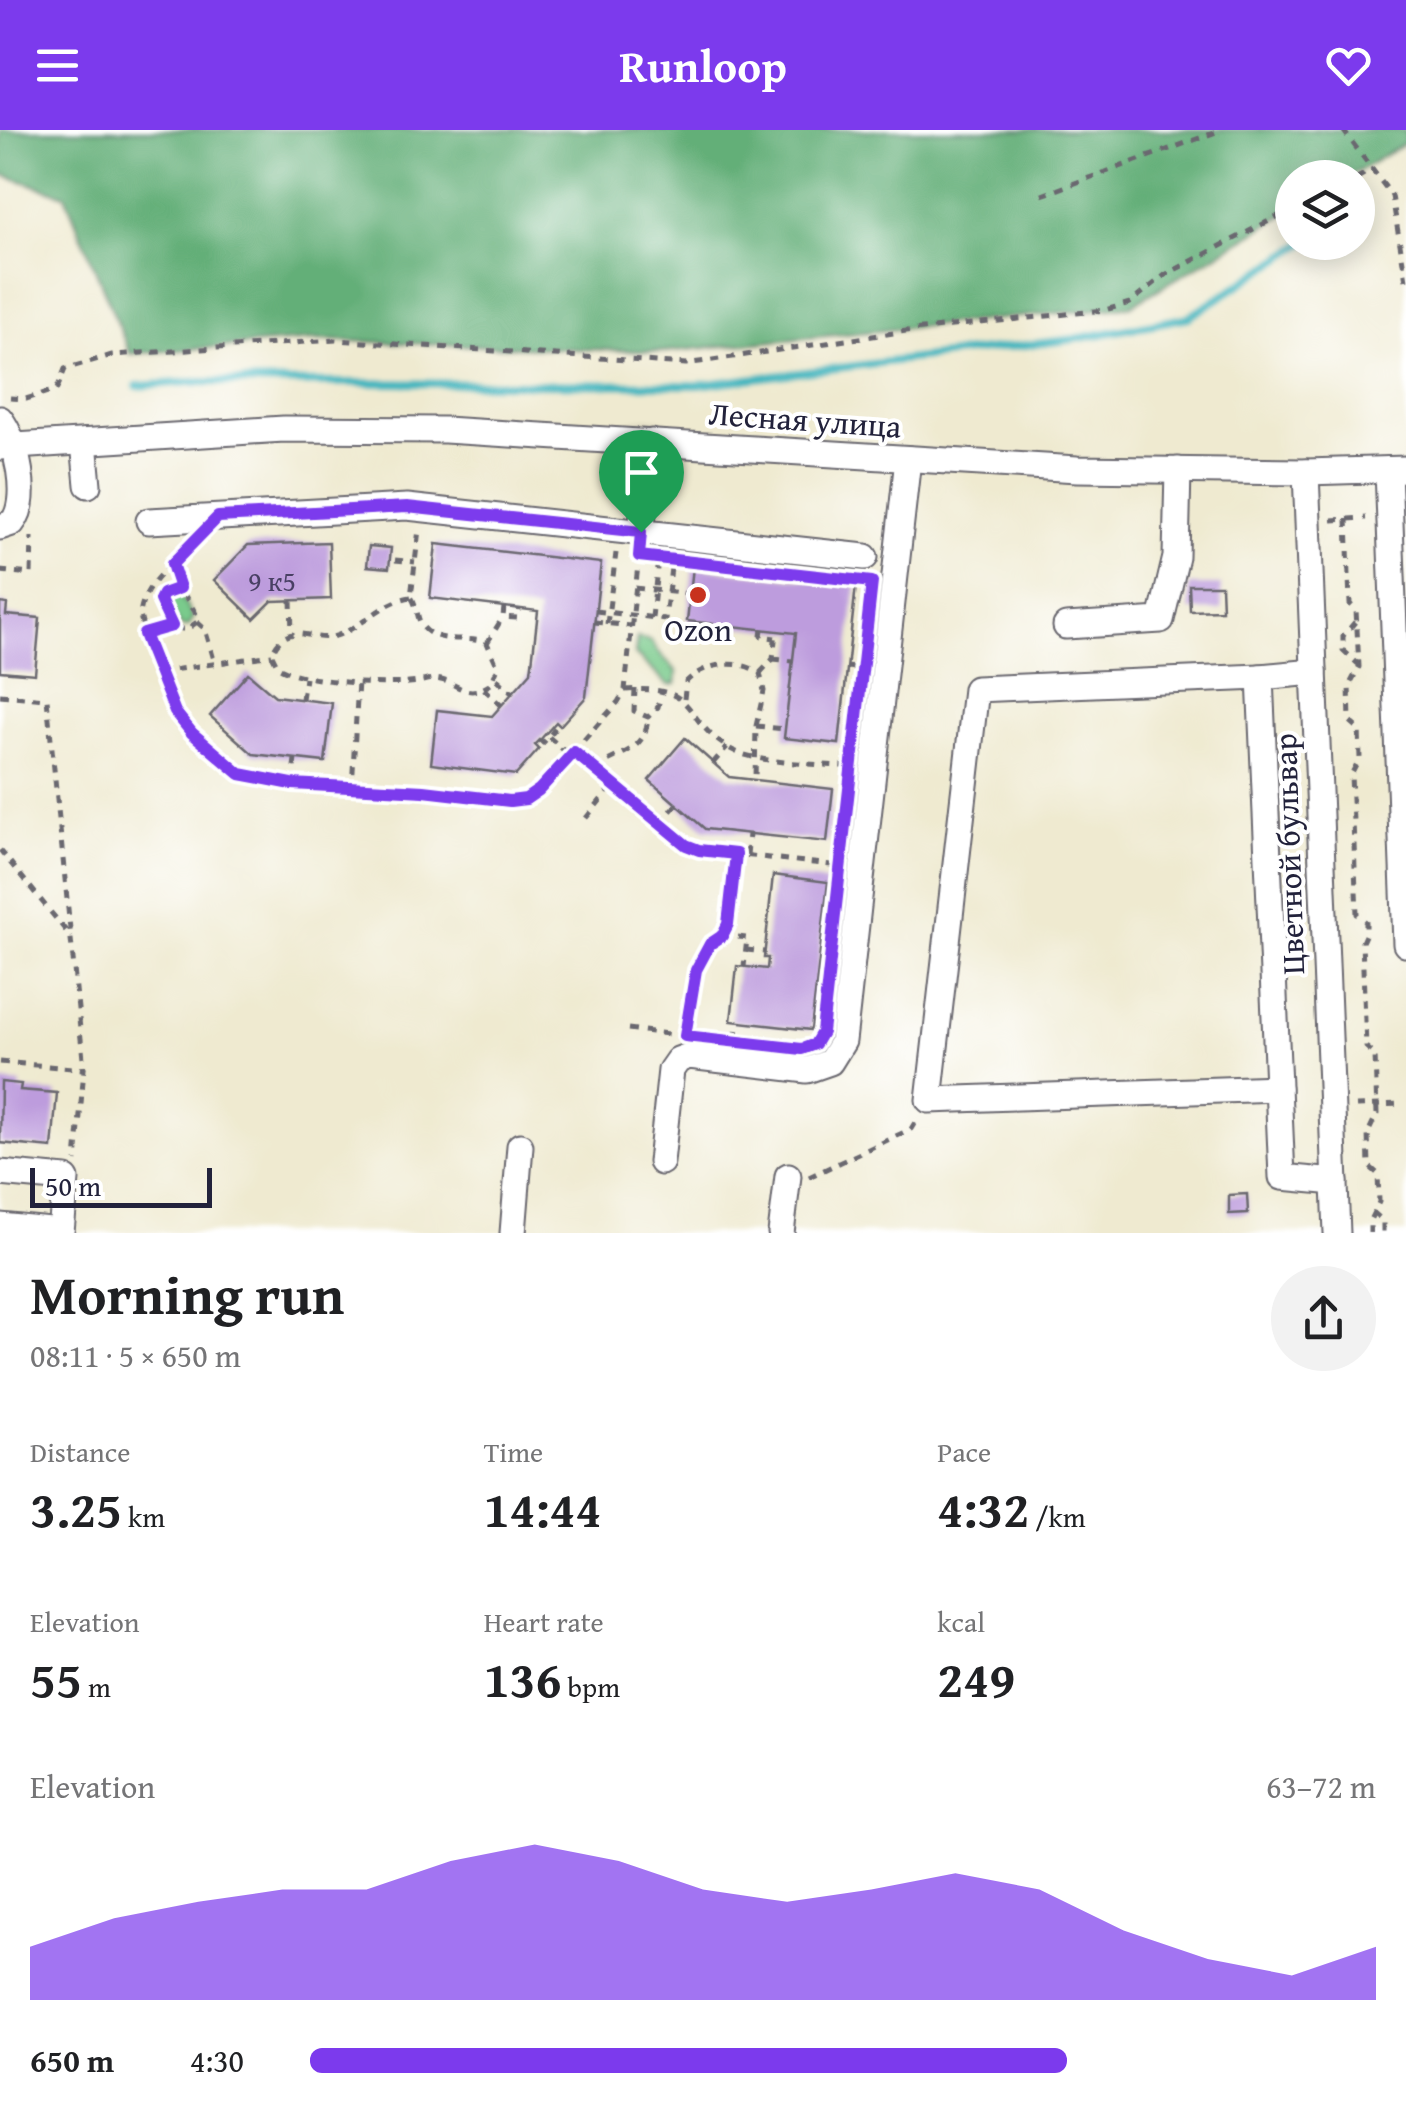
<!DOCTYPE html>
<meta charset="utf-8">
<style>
body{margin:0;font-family:"Gentium Book Plus",serif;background:#f2f2f2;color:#202124;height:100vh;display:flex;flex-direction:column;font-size:38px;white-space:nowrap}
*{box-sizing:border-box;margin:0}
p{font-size:32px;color:#757577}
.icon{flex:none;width:55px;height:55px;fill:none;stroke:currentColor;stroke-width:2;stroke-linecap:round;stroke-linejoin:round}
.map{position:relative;height:1103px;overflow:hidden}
.drawer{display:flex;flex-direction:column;background:#fff;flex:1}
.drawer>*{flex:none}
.tools{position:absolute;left:1275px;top:30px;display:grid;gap:20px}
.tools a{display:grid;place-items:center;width:100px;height:100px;border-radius:50%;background:#fff;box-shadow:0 5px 25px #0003;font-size:50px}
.scale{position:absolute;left:30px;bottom:25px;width:182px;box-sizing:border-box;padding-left:10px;border:5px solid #22223b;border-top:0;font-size:28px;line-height:35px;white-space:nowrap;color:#22223b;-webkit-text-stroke:8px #fff;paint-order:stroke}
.pin{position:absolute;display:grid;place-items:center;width:85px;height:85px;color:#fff;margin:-102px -42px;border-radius:50% 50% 50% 0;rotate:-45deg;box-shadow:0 0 10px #0007}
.pin .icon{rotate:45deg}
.round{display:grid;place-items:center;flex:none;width:105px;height:105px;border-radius:52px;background:#f2f2f2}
.summary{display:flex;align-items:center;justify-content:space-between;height:170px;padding:0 30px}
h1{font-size:55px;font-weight:700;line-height:75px}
.metrics{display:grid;grid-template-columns:repeat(3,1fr);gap:15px;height:170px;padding:10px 30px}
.metrics div{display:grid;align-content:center}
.metrics b{font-size:50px;font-weight:700}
.metrics small{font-size:28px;font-weight:400}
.metrics p{font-size:28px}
.chart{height:280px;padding:20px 30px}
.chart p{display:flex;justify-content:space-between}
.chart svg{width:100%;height:180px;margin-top:10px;fill:#7c3aed;opacity:.7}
ul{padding:0 30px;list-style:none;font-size:32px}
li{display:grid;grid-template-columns:160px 120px 1fr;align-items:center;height:75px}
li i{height:25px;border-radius:12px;background:#7c3aed}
header{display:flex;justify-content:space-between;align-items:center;height:130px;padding:0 30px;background:#7c3aed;color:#fff;font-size:45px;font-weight:700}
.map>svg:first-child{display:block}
.green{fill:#7acb8c;stroke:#4e7664;stroke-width:2.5}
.forest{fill:#63af78;stroke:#42685a;stroke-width:2.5}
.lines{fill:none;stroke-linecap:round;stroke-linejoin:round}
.stream{stroke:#48b7bf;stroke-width:8}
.building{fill:#bd9cdd}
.minor-casing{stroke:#6a686f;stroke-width:29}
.path{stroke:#6a686f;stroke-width:5;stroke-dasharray:8 8;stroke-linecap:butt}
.minor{stroke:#fff;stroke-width:25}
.route-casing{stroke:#fff;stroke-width:20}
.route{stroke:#7c3aed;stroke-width:12}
.poi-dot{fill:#c8321e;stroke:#fff;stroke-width:4}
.labels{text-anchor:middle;stroke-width:8;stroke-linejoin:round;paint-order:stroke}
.number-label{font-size:28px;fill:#494064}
.street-label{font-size:32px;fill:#22223b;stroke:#fff}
.poi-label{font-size:32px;fill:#22223b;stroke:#fff}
</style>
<header><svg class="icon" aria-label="menu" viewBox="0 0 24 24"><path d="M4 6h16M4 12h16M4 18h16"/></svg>Runloop<svg class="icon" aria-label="heart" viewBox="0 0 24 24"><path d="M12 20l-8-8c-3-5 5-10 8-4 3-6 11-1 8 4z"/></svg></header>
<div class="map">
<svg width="1406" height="1103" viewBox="0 0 1406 1103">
<rect width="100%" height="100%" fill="#fff"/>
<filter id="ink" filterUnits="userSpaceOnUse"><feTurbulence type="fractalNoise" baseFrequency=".01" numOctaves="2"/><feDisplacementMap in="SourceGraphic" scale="20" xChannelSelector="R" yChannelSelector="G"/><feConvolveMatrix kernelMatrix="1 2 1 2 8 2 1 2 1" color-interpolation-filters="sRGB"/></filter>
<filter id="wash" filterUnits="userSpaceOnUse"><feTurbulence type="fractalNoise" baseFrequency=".0048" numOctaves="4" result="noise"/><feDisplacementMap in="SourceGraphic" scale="40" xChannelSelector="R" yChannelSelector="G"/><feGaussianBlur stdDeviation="2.25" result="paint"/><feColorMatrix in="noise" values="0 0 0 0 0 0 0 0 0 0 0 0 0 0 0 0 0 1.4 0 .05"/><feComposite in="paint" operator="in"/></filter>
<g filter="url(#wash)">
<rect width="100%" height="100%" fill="#efead0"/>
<g class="green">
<path d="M180,465L193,487L189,496L183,497L165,478L164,473L170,466Z"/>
<path d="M637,508L651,511C658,524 668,531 677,542L676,554L668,555L635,524Z"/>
</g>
<path class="forest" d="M0,0H1406V13L1348,47L1292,48V80L1130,176L664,222L314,210L130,224L65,65L0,44Z"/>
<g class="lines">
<g class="stream">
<path d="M1358,79L1362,77"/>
<path d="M137,256L192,252L698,255L1075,209L1189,187L1306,112"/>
</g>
</g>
<g id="blocks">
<g class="building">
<path d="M329,412L331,469L272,471L254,489L214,450L248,415Z"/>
<path d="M436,414L601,433L586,567L560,596L556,592L540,610L535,615L539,619L516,645L431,634L437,580L492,586L531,542L538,481L430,468Z"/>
<path d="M369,416L391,418L389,438L367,436Z"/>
<path d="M693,437L856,455L839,614L784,608L796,503L687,491Z"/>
<path d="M1189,455H1221L1222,480L1190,481Z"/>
<path d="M0,473L7,474L6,485L40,488L35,544L0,541Z"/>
<path d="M248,543L275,566L332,573L325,632L253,624L210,586Z"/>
<path d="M685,608L729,647L833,659L827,712L705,699L649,650Z"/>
<path d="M773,745L828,752L811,900L731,891L737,836L767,839L768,828H764Z"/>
<path d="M1,952L21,954L20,960L57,963L52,1018L0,1013Z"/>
<path d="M1247,1064L1248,1083L1229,1084V1065Z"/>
</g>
</g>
</g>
<g filter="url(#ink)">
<use href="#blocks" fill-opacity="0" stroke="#6a686f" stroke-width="2.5"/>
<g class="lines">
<defs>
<g id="minor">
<path d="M0,289C17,310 31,371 12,393L0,397"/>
<path d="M84,312L88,355"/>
<path d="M0,317L284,299L445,300L1077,339L1306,342L1406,339"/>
<path d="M1388,340L1406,814"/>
<path d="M1306,342L1337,1103"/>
<path d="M149,391L407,377L865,427"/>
<path d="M641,402L651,312"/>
<path d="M1066,496L1161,490L1176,427L1178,340"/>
<path d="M1314,542L1260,547L1282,1047L1335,1052"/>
<path d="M1260,547L976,559L929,970L1278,958"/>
<path d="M661,1032L671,940L678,930L689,926L807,940L830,932L843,911L908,329"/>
<path d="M0,1043L66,1049L61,1102L0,1096"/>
<path d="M513,1103L520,1016"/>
<path d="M781,1103L788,1046"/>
</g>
</defs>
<use href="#minor" class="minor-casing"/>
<g class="path">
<path d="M1343,0L1392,66L1406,150"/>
<path d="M1357,48L1373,39"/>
<path d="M1042,65L1222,0"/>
<path d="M10,268L26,269L57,259L65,239L112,225L336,210L686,234L913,200L1105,180L1130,173L1165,145L1292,79"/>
<path d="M1347,389L1350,474L1356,480L1359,537L1349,556L1350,591L1359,599L1360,628L1351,645L1357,784L1366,792V803L1362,812L1366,917L1375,925L1377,984L1368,1003L1369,1036L1378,1044L1379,1072L1370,1090V1103"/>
<path d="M1332,390L1366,388"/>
<path d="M194,412C172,434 142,454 140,486C156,547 182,610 239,643C254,651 275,652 291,653C337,658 382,657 428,662C463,665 509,681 539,660L618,572L625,560L639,425"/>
<path d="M395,430L415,432"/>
<path d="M172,433L180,458"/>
<path d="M0,441L31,444L32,407"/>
<path d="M635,458L690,464"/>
<path d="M411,467C384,471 365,494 341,504C321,513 310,502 294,504C282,506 275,514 272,525L278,537C305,553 377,555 409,553C417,553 425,550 433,549C457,549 463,572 491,554L498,537L487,513C467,505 437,515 423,497C416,488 418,476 411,467L419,399"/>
<path d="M291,470L292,504"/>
<path d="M504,477L503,487L518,488L519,479"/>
<path d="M596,481L665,489L672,429"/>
<path d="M652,488L658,428"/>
<path d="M197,492L205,499L215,533"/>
<path d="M594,492L631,496"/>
<path d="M1355,492L1343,506V520L1358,534"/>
<path d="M607,494L616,423"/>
<path d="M762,499L761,506L775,508"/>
<path d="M145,504L172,496L186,500L197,492L195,482L180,458L163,464L161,470L172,496"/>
<path d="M487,513L503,487"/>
<path d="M773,529L793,531"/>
<path d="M847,537L862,539"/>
<path d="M159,542L272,525"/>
<path d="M760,543L773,529L776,501"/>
<path d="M497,549L513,563"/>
<path d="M484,559L502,576"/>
<path d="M635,559L634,581L648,587L658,577L662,561"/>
<path d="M625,560C701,555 679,586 727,617C754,635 818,633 851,637"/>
<path d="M0,565L47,569L84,939"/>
<path d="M302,569L305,548"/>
<path d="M684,569L686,552C704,533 738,528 760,543L764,561L756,596L755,650"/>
<path d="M756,596L785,599"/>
<path d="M549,607L570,626"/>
<path d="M540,610L543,613L554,600L551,598"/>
<path d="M574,622L686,715L699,720L840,736"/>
<path d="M713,633L727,617"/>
<path d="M595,639C619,621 646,623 648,587"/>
<path d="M292,653L295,629"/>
<path d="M352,659L358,551"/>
<path d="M586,688L613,655"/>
<path d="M660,693L677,674"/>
<path d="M0,720L71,807"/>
<path d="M747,725L749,704"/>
<path d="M722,805L747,808L744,837"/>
<path d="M746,820L765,822"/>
<path d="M628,899L675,905"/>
<path d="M685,903L696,840L709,813L722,805L728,795L736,724"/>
<path d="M736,908L737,891"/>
<path d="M0,932L84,939L76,1031"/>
<path d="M1356,976L1401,974"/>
<path d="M809,1047L911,999L917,989"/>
<path d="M1373,1082L1383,1091V1103"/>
</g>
<use href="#minor" class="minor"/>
</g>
</g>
<g class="lines" filter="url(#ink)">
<defs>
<path id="route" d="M407,377L641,402L639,426L872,452L822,902L815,914L802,919L685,906L696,840L710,814L722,806L728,794L736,724L699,720L686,715L574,622L539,660L526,669L510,671L424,661L292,654L240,644L192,603L175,582L144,504L172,496L160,470L163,464L180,458L172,434L218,387Z"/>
</defs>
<use href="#route" class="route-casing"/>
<use href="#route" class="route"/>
</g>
<circle class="poi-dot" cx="698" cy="465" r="10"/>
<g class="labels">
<g class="number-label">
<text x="272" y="461">9 к5</text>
</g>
<g class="street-label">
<text transform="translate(805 290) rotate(4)" y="11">Лесная улица</text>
<text transform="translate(1289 724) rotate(-92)" y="11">Цветной бульвар</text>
</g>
<g class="poi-label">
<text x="698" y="511">Ozon</text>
</g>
</g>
</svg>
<div class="tools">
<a><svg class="icon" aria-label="layers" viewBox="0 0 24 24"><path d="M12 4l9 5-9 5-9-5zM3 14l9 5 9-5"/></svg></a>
</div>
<div class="scale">50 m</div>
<div class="pin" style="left:641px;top:402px;background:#1e9e55"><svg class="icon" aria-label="arrive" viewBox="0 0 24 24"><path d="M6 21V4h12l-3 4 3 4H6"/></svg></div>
</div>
<section class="drawer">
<div class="summary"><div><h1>Morning run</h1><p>08:11 · 5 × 650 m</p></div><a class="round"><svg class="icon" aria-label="share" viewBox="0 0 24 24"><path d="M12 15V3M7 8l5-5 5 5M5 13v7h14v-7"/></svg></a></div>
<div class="metrics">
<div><p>Distance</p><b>3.25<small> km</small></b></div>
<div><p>Time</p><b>14:44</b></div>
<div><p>Pace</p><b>4:32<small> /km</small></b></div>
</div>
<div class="metrics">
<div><p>Elevation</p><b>55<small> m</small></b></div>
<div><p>Heart rate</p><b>136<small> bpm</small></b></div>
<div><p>kcal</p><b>249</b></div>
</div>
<div class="chart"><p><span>Elevation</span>63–72 m</p>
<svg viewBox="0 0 160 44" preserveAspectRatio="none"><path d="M0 44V31L10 24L20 20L30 17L40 17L50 10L60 6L70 10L80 17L90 20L100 17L110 13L120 17L130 27L140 34L150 38L160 31V44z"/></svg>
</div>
<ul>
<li><b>650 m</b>4:30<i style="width:71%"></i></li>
</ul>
</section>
